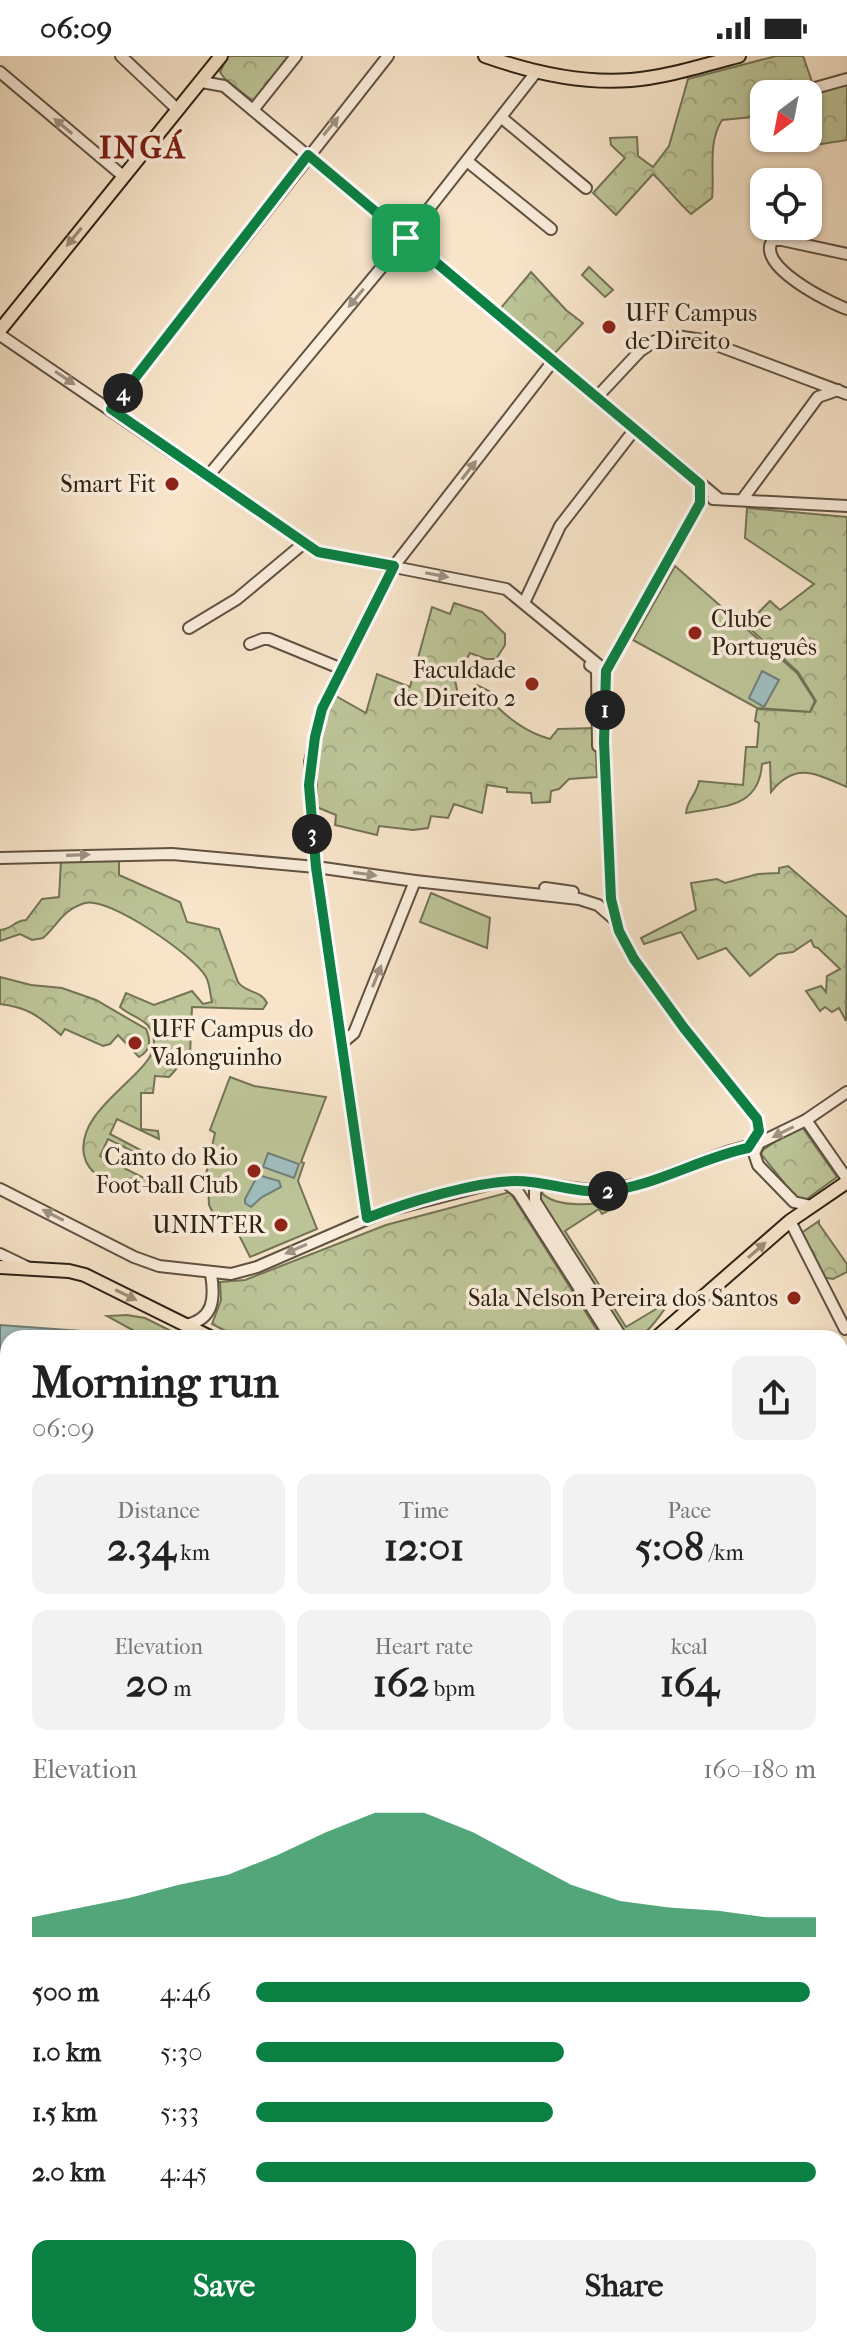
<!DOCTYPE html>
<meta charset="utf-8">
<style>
body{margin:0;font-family:"IM FELL French Canon",serif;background:#f2f2f2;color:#222;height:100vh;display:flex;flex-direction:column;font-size:30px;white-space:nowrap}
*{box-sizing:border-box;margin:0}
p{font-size:26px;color:#767676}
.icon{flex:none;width:44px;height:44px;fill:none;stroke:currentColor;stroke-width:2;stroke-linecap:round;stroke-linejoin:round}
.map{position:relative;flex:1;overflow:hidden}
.sheet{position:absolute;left:0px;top:1274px;width:848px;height:1018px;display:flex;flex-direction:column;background:#fff;border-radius:24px 24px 0 0;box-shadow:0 2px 6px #0004}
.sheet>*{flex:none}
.needle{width:52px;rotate:212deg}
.buttons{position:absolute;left:750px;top:24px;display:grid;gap:16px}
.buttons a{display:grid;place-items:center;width:72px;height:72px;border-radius:16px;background:#fff;box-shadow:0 2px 6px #0004;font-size:40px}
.pin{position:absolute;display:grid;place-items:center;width:68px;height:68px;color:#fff;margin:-34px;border-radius:16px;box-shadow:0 4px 12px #0006}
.km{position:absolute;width:40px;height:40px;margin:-20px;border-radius:50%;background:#222;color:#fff;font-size:22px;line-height:40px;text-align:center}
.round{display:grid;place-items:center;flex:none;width:84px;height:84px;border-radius:16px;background:#f2f2f2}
.summary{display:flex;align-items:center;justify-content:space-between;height:136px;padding:0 32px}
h1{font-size:44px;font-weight:800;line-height:60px}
.metrics{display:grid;grid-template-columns:repeat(3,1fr);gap:12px;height:136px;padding:8px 32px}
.metrics div{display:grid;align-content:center;border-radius:16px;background:#f2f2f2;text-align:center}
.metrics b{font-size:40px;font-weight:800}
.metrics small{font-size:22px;font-weight:400}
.metrics p{font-size:22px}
.chart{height:224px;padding:16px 32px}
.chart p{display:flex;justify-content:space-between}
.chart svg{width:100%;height:144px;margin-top:8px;fill:#0b8043;opacity:.7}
.action{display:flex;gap:16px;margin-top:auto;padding:16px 32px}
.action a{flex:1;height:92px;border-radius:16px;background:#0b8043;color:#fff;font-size:32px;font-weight:800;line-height:92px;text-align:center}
.action a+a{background:#f2f2f2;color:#222}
ul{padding:0 32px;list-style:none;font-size:26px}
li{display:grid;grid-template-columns:128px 96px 1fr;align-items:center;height:60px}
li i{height:20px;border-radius:10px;background:#0b8043}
.status{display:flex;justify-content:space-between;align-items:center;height:56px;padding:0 40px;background:#fff;direction:ltr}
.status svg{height:22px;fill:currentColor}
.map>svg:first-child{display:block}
.green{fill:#bcc497;stroke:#747356;stroke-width:2}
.forest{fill:url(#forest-crowns);stroke:#747356;stroke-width:2}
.water{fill:#9fbdbd;stroke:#717f79;stroke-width:2}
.pier{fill:#f7e4c9}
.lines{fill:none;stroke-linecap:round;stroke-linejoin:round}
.ferry{stroke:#4f5047;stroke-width:2;stroke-dasharray:10 8;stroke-linecap:butt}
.minor-casing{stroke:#605241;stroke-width:14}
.major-casing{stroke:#2d2214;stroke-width:16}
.minor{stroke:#faeddc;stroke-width:10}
.major{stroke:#f7e4c9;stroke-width:12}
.oneway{fill:#9e9282}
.oneway2{fill:#9c8d78}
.route-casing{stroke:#fff;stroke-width:16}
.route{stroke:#0b8043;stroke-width:10}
.poi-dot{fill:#8f2418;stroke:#faeddc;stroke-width:3}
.labels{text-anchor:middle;stroke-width:7;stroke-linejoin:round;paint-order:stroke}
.poi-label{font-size:24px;fill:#2d2214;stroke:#faeddc;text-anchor:end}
.district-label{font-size:32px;font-weight:bold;letter-spacing:2px;fill:#7a1f14;stroke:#faeddc}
</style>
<div class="status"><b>06:09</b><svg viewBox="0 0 49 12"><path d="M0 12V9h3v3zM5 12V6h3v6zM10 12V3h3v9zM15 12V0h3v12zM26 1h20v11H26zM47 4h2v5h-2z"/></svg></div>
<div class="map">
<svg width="847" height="2291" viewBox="0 0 847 2291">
<defs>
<pattern id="forest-crowns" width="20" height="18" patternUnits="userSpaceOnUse" patternTransform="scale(2)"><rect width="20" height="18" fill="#bcc497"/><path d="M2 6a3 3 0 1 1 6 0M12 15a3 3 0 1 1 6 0" fill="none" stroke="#a2a881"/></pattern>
</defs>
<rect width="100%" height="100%" fill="#f7e4c9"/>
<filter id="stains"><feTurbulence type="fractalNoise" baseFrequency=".0025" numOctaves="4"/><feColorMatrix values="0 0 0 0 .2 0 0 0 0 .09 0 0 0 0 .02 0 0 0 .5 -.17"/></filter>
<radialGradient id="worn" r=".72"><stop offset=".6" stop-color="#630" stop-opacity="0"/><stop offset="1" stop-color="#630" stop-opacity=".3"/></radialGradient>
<g class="green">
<path d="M675,510L797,617L815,645L810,656L757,652L633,584Z"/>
<path d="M431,837L490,862L487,892L420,866Z"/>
<path d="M230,1021L254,1030L326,1041L301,1106L304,1107L298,1125L317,1173L250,1201L228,1157L216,1163L209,1149L208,1125L205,1123L215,1077L210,1074Z"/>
<path d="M537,1136H541C556,1154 600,1148 621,1144L622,1148L602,1158L599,1153L565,1175L626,1271L661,1250L664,1254C654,1267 644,1285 626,1280L536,1142Z"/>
<path d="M127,1259L145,1262L185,1282H147L107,1260Z"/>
</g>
<g class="forest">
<path d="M228,0H288L254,46L225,23L220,16Z"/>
<path d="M776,0H803L816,37L847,29V84L809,90L803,82H808V38H764V60L722,64C707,88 715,116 712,142L691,158C677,146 667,131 653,118L616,159L593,137L625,102L611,89L610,82L637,81L638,100L653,111L669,90L688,23Z"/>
<path d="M589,211L613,234L605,241L582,219Z"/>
<path d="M531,216L566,254L583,267L554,298L500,253Z"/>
<path d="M747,452L847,461V731C816,718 796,705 771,736L770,706L762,708C759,753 722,750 686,757C687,744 697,738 699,725L743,729L746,691H757L759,667L755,665L757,653L810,656L816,645L798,616L746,569L770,545L780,554L814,528L745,482Z"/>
<path d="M454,547L482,556L505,578V589L496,603H486L470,597L455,624L459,644L467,648L477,629L491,636L490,644C508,662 525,676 550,683L558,673L595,672L597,721L569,723L559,733L551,735L550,746L532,747L531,737L507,736V732L487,729L482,757L454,748L448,762L431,760L428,772L413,774L379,770L377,779L335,769L336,759L314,750L308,709L311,676L334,639L366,657L377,618L410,631L432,551L450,558Z"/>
<path d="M119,801V819L180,846L187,866L219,873L238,926C245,937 261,934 267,947L263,953H258L192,951L190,999C180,1005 178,1013 169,1021L155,1020L153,1037H141V1073L158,1075L159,1083L117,1063L110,1078L150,1099L148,1103L108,1083L100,1100L162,1131C142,1135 120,1134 102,1123C93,1117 86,1110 84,1099C75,1052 154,1018 154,988C154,963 135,964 120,951L126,937L154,949L192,935L203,948L212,946C210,938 210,928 206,921C195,900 108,840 85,847C62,854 58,869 43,882L32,884L20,878L0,885V874C13,873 13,865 26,864L42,843L59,841L61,805Z"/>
<path d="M788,810L847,861L846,965L839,952L832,956L825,951L820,955L806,935L821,930L826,936L827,920L840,913L818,892L814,891L811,884L793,896L778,898L750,920L726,892L698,903L681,876L644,888L641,882L696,854L691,827L717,823L725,827L758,818L779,817V812Z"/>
<path d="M0,921L31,929L62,932L96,944L146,973C151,985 151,994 139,1001L118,979L110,988L103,990L65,973L61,979C38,960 30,952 0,948Z"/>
<path d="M795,1071H802L837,1121L804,1145L798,1144L761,1098L763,1094Z"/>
<path d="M510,1136L602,1282H239L212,1268L221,1244L220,1226L245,1224L386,1169Z"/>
<path d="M819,1165V1168L847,1208V1216L833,1223L822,1221L797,1180Z"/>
</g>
<g class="water">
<path d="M762,615L779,624L764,651L749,642Z"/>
<path d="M268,1097L299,1108L294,1122L263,1111Z"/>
<path d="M258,1119L279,1125L281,1131L262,1141L251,1151L245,1147V1143Z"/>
<path d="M0,1269L95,1276L125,1282H8V1881L0,1876Z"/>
<path d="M840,1594L847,1595V2291H0V2021L8,2010V2284H840Z"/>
</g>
<path class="pier" d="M8,2025V2031L6,2035L8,2033V2077L4,2075L0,2080V2039Z"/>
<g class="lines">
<g class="ferry">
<path d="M0,1501L8,1506"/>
<path d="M840,2009L847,2013"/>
</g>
<defs>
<g id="minor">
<path d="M121,0L178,54"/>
<path d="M0,16L123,120"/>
<path d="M202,26L224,30L718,442"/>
<path d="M815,32L847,23"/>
<path d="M253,54L296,0"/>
<path d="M502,62L586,132"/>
<path d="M467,105L551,173"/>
<path d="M847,198L782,184H773C754,209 828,246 847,253"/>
<path d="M0,279L318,496L506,533L606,615"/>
<path d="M597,341L640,295L655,285L676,280L703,284L847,338"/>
<path d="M111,353L388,0"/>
<path d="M209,419L406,182L537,15"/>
<path d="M700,428V447L606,615L604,686L611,843L619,875L634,903L684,972L757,1063L759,1075L749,1090"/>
<path d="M713,443L847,450"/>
<path d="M742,444L818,341L838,334"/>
<path d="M524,547L560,470L635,373"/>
<path d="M189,572L237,543L304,487"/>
<path d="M250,588L263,583H269L342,613"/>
<path d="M590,609L597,614L598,690"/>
<path d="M0,802L172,798L316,811L415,825L579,843L598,849L614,863"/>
<path d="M545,832L573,836"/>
<path d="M342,987L354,977L415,825"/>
<path d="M806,1064L847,1123"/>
<path d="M759,1087L754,1097L758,1109L794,1146L811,1150"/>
<path d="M505,1126L518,1136L611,1282"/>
<path d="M541,1128L535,1135V1145L622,1282"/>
<path d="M0,1133L134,1201L159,1210L231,1218L257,1211L386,1155L502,1125L528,1126L596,1135L642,1128L727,1096L759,1087L806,1064L847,1036"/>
<path d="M367,1162L312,780L310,706L322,653L394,510L553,305"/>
<path d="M790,1165L845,1273L847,1272"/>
<path d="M0,1198L27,1211"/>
<path d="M186,1269C214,1263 215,1242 211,1218"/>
</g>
<g id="major">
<path d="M485,0C530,16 582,28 631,24C667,21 704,9 739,0"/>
<path d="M0,274L221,0"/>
<path d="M0,1211L69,1215L85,1219L212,1282"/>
<path d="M656,1282L790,1165L847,1126"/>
</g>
</defs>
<use href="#minor" class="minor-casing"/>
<use href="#major" class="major-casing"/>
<use href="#minor" class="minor"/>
<use href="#major" class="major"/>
</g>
<defs><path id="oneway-solid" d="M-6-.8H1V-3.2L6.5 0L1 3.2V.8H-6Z" transform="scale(2)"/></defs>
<g class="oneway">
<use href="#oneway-solid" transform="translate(63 70) rotate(-140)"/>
<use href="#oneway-solid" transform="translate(331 70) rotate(-51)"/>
<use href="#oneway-solid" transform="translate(356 242) rotate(130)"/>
<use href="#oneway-solid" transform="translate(65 322) rotate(34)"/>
<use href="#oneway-solid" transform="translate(469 414) rotate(-52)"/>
<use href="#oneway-solid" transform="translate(437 519) rotate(11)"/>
<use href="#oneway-solid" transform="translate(78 799) rotate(-2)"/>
<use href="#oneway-solid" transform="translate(365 818) rotate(8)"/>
<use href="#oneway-solid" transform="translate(377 920) rotate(-68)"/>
<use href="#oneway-solid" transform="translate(783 1076) rotate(153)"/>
<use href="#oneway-solid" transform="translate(53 1159) rotate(-153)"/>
<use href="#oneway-solid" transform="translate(296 1193) rotate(156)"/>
</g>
<g class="oneway2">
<use href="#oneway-solid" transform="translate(74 181) rotate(129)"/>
<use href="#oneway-solid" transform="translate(757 1194) rotate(-41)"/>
<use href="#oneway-solid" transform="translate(126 1239) rotate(26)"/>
</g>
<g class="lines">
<defs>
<path id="route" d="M308,99L700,428V447L606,615L604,686L611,843L619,875L634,903L684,972L757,1063L759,1075L748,1092C700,1102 656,1130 607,1135C576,1138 547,1125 516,1125C477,1125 405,1147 367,1162L316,811L309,729L315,681L322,653L394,510L318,496L111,353Z"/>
</defs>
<use href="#route" class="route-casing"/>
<use href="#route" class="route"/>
</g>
<g class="poi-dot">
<circle cx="609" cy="271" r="8"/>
<circle cx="172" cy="428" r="8"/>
<circle cx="695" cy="577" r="8"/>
<circle cx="532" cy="628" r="8"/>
<circle cx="135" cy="987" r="8"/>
<circle cx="254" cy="1115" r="8"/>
<circle cx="281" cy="1169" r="8"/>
<circle cx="794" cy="1242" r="8"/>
</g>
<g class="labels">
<g class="poi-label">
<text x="625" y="265" text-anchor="start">UFF Campus<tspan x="625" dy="28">de Direito</tspan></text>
<text x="156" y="436">Smart Fit</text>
<text x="711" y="571" text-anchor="start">Clube<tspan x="711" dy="28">Português</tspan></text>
<text x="516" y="622">Faculdade<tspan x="516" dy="28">de Direito 2</tspan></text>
<text x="151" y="981" text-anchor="start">UFF Campus do<tspan x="151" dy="28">Valonguinho</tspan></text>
<text x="238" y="1109">Canto do Rio<tspan x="238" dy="28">Foot-ball Club</tspan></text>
<text x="265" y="1177">UNINTER</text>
<text x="778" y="1250">Sala Nelson Pereira dos Santos</text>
</g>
<g class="district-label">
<text x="143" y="102">INGÁ</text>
</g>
</g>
<rect width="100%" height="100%" filter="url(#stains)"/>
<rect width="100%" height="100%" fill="url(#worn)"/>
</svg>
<div class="buttons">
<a><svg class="needle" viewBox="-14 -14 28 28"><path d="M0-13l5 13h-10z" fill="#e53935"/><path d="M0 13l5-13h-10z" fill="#767676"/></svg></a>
<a><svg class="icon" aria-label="locate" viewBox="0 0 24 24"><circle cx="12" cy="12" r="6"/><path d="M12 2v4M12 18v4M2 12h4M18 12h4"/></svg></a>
</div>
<div class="pin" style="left:406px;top:182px;background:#1e9e55"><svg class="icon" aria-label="arrive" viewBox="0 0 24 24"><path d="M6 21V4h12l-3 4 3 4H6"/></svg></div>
<b class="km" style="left:605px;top:654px">1</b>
<b class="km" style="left:608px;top:1135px">2</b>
<b class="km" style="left:312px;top:778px">3</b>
<b class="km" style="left:123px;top:337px">4</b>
<section class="sheet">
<div class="summary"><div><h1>Morning run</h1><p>06:09</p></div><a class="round"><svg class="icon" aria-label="share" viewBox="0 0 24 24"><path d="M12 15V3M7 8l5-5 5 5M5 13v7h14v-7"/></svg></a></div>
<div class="metrics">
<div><p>Distance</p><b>2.34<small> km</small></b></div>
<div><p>Time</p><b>12:01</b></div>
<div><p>Pace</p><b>5:08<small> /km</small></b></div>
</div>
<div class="metrics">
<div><p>Elevation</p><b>20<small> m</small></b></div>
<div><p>Heart rate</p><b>162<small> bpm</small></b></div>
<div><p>kcal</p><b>164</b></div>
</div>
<div class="chart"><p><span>Elevation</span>160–180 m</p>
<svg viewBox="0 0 160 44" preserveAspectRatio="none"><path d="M0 44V38L10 35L20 32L30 28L40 25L50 19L60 12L70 6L80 6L90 12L100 20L110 28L120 33L130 35L140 36L150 38L160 38V44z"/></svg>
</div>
<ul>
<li><b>500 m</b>4:46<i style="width:99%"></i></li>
<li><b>1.0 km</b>5:30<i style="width:55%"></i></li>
<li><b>1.5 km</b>5:33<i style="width:53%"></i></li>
<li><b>2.0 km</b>4:45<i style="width:100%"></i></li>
</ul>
<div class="action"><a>Save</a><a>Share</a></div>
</section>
</div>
